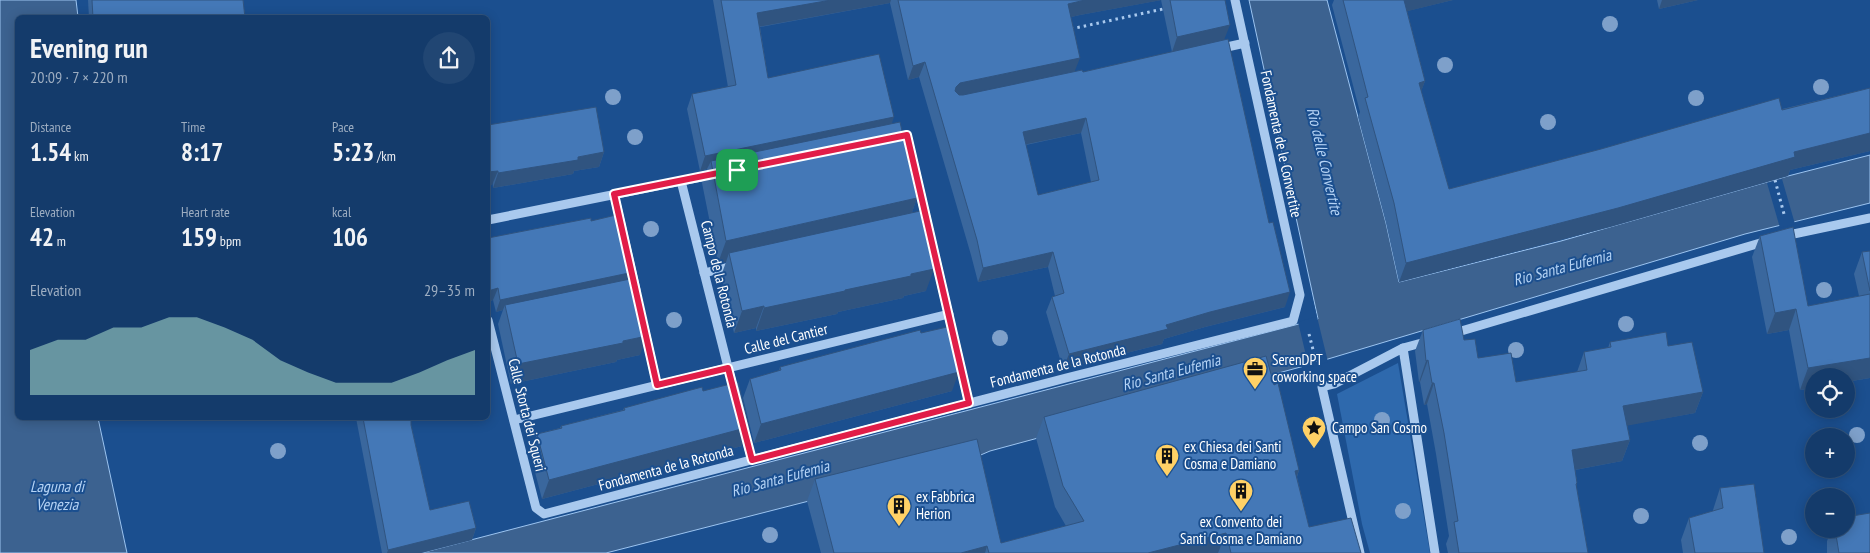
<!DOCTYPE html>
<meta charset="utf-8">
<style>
body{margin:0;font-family:"PT Sans Narrow",sans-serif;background:#214673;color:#f1f3f6;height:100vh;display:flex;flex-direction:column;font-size:19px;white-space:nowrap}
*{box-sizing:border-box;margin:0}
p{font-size:16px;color:#9dadc1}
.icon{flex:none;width:28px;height:28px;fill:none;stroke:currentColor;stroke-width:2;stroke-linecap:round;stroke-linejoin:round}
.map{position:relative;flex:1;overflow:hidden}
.details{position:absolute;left:15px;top:15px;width:475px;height:405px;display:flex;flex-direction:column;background:#143b6b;border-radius:8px;box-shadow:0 2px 12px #0003,0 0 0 1px #33557e}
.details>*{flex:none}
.buttons{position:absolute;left:1805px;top:368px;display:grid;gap:10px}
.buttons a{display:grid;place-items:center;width:50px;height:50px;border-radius:50%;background:#143b6b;box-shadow:0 2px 12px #0003,0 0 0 1px #33557e;font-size:25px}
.pin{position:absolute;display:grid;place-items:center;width:42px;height:42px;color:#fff;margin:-21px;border-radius:10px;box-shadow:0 2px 8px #0006}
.round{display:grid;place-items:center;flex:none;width:52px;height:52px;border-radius:26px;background:#214673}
.head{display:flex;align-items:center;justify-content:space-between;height:85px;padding:0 15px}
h1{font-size:28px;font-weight:600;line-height:38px}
.metrics{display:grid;grid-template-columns:repeat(3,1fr);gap:8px;height:85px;padding:5px 15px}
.metrics div{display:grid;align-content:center}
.metrics b{font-size:25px;font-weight:600}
.metrics small{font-size:14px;font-weight:400}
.metrics p{font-size:14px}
.chart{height:140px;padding:10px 15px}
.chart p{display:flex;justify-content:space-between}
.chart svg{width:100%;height:90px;margin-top:5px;fill:#8bbbb9;opacity:.7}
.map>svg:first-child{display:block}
.green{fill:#2e69ad}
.water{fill:#3c6290;stroke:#9cc4f0}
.pier{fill:#1b4f8f}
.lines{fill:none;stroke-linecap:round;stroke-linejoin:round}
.path{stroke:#a9c9ee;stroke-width:3;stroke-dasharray:2.5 4;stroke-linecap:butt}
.minor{stroke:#a9c9ee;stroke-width:9}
.tree{fill:#7ea0ca}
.wall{fill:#3a679d;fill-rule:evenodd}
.shaded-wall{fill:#305480}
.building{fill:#4478b7;stroke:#305480;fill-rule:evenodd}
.route-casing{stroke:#fff;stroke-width:10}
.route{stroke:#e11d48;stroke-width:6}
.labels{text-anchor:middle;stroke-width:4;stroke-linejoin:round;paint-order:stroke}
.street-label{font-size:15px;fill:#fff;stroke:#1b4f8f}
.poi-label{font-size:15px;fill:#fff;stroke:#1b4f8f;text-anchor:start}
.water-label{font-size:16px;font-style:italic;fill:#b5d3f5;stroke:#1b4f8f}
</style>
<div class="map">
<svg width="1870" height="553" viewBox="0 0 1870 553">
<rect width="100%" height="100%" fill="#1b4f8f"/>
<path class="green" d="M1398,363L1430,553H1370L1362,524L1337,394Z"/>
<g class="water">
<path d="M0,0H76L78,17L18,18V418H98L127,553H0Z"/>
<path d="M1249,0H1327L1386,223L1399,282L1561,241L1788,176L1870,155V203L1745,234L1308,365L990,451L969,460L606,553H421L1318,319Z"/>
</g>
<g class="pier">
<path d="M1782,179L1795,224L1780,228L1767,183Z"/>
<path d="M1311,292L1328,362L1309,368L1298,322L1315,317L1309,293Z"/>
</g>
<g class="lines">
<g class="path">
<path d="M1071,29L1163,9"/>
<path d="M1775,180L1784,214"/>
<path d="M1309,334L1317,365"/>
</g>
<g class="minor">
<path d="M1218,49L1245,43"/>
<path d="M893,138L907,135L969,403"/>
<path d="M681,181L735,395"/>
<path d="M614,194L636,290"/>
<path d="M488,220L716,174"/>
<path d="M1784,236L1870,218"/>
<path d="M704,273L733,266"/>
<path d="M488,320L536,508L544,514L1066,378L1293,321L1300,295L1235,0"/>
<path d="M644,327L657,385"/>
<path d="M1451,334L1767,241"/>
<path d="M1403,348L1429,341"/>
<path d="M514,420L949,314"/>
<path d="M743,427L752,460"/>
<path d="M1360,553L1322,387L1334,384L1403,348L1435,553"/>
</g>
</g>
<g class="tree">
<circle cx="1610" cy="24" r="8"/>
<circle cx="1445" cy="65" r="8"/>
<circle cx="1821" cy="87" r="8"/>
<circle cx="613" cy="97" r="8"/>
<circle cx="1696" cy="98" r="8"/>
<circle cx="1548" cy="122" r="8"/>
<circle cx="635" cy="137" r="8"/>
<circle cx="651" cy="229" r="8"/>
<circle cx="1824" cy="290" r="8"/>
<circle cx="674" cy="320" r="8"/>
<circle cx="1626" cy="324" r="8"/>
<circle cx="1000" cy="338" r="8"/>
<circle cx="1516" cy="350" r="8"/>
<circle cx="1382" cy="420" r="8"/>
<circle cx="1857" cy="435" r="8"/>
<circle cx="1700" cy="443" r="8"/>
<circle cx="278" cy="451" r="8"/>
<circle cx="1403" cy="511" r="8"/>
<circle cx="1641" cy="516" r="8"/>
<circle cx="770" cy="535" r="8"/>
<circle cx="1789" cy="537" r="8"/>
</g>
<g class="wall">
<path d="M88,0H243L245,18H89Z"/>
<path d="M713,0H1225L1224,40L1192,47L1285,307L1205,327L1164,339L1162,344L1063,369L1046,312L1052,297L1055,296L1048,267L978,282L971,255L919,77L908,80L890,3L760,27L768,78L892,124L917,198L912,212L926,291L904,296L903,298L838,312L837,314L756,331V328L734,333L721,276L726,262L718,263L702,183L707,169L700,171L687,109L692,94L728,87ZM1161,0L1172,52L1083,72H1075L1071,17L1080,15ZM1081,133L1091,182L1038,195L1026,145Z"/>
<path d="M1334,0H1453L1407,11L1425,81L1421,91L1449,189L1870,88V151L1790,170L1788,176L1610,227L1399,282L1386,223L1358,117L1360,112L1332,5Z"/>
<path d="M1657,0H1698L1659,9Z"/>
<path d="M488,125L604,152L599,167L574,171L573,174L493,188Z"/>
<path d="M591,221L627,280L640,355L617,360L616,362L511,384L498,324L503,310L496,312L493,300L488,302V238Z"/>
<path d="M1760,236L1808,306L1859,296L1854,274L1862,252L1870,251V378L1846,382V376H1814V388L1800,390L1789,330L1767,334L1752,257Z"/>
<path d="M1423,330L1464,340L1478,358L1516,382L1577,372L1584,352L1608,348L1610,342L1668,346L1703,392L1695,413L1627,425L1630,440L1622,461L1575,470L1577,483L1576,486L1588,553H1448L1446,544L1449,536L1436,454L1427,404L1424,405L1420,382H1419L1415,351Z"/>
<path d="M780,367L952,391L754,443L743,398L750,379L779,371Z"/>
<path d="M1274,385L1299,470L1297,477L1309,527L1361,553H821L807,501L815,479L1001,543L1066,526L1055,507L1036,438L1044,417Z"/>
<path d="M703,391L742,446L542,499L530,453L537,434L560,428L561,426L623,410L624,408Z"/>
<path d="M356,418H411V425L430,510L476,528L472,540L421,553H382Z"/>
<path d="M1720,488L1764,553H1683L1681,540L1689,518L1713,511V510Z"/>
<path d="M1832,529H1846L1870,553H1827V541Z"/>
</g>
<g class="shaded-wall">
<path d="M831,0H891L890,3L752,28L757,13Z"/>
<path d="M1085,0H1162L1080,15L1063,19L1068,4Z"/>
<path d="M1401,0H1453L1396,14Z"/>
<path d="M1662,0H1698L1659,9Z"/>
<path d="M1230,25L1224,40L1172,52L1177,37Z"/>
<path d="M1080,58L1074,73L950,102L956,87L960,83Z"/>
<path d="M925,62L919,77L908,80L913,66Z"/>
<path d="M1425,81L1418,100L1419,83Z"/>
<path d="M894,117L889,132L711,161L707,169L700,171L705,156Z"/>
<path d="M1086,118L1081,133L1018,146L1023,132Z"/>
<path d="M1870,133V151L1790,170L1788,176L1610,227L1399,282L1406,263L1794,152Z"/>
<path d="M604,152L599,167L574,171L573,174L493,188L498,173Z"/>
<path d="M498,171L492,185L488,186V172Z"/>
<path d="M917,198L909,221L729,253L726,262L718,263L726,241Z"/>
<path d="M1053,252L1048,267L978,282L983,268Z"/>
<path d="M934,269L926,291L904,296L903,298L838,312L837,314L756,331L764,308Z"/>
<path d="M629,273L625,285L505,305L503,310L496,312L500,300Z"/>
<path d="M498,288L493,300L488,302V291Z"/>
<path d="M1290,292L1285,307L1205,327L1164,339L1162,344L1063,369L1069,354L1210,312Z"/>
<path d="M764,306L756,328L734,333L742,311Z"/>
<path d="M1796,309L1789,330L1767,334L1775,313Z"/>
<path d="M647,336L640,355L617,360L616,362L511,384L518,364Z"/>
<path d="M1870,358V378L1846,382V376H1814V388L1800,390L1808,368Z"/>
<path d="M1428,360L1420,382H1419L1426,361Z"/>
<path d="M959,372L952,391L754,443L761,424Z"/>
<path d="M1432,383H1434L1427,404L1424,405Z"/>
<path d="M1703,392L1695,413L1615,428L1623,406Z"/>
<path d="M749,427L742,446L542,499L549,480Z"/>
<path d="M1630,440L1622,461L1564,472L1572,450Z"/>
<path d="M1299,470L1292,491L1295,471Z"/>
<path d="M476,528L472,540L421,553H387L388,550Z"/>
<path d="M1226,533L1218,553H1148Z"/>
<path d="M987,546L985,553H961Z"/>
</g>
<g class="building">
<path d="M92,0H243L245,18H93Z"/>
<path d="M721,0H831L757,13L768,78L879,54L894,117L705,156L692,94L736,85Z"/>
<path d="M898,0H1085L1068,4L1080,58L960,83L956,87L955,91L959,95H963L1082,70L1083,72L1228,39L1269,223L1273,222L1290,292L1210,312L1166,325L1168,329L1069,354L1052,297L1064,293L1053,252L983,268L977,240L925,62L913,66ZM1086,118L1099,180L1038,195L1023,132Z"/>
<path d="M1170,0H1225L1230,25L1177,37Z"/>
<path d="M1343,0H1404L1425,81L1419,83L1449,189L1601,149L1779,98L1782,110L1870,88V133L1794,152L1795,157L1618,208L1406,263L1394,203L1365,98L1368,97Z"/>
<path d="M596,107L604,152L578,157V160L498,173V171L488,172V125Z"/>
<path d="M900,122L917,198L726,241L711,161Z"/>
<path d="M920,211L934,269L911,274V276L845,290V291L764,308V306L742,311L729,253Z"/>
<path d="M616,215L629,273L500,300L498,288L488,291V238L591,218V221Z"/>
<path d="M1793,227L1808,306L1870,294V358L1808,368L1796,309L1775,313L1760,236Z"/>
<path d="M1870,251V291L1862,252Z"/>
<path d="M635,278L647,336L623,341V343L518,364L505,305Z"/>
<path d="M1460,319L1464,340L1475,339L1478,358L1511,353L1516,382L1587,370L1584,352L1611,347L1610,342L1666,332L1668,346L1692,342L1703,392L1623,406L1630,440L1572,450L1577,483L1576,484L1588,553H1459L1454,522L1458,521L1444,433L1434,383H1432L1428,360L1426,361L1423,330Z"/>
<path d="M947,327L959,372L761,424L750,379L781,370L780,367L920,330L921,333Z"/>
<path d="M1266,356L1274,385L1278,383L1299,470L1295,471L1309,527L1351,518L1361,553H1231L1226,533L1148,553H989L987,546L961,553H834L815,479L977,439L1001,543L1084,521L1063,486L1044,417Z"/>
<path d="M738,382L749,427L549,480L537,434L562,428L561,426L625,410L624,408L702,387L703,391Z"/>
<path d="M363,418H411V425L430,510L469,501L476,528L388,550Z"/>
<path d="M1754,484L1764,553H1695L1689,518L1723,508L1720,488Z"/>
<path d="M1870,513V553H1839L1835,529H1846V517Z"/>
</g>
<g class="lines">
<defs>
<path id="route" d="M907,135L969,403L752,460L728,368L657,385L614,194Z"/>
</defs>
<use href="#route" class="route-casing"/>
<use href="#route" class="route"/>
</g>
<defs>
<symbol id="office-pin" viewBox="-11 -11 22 30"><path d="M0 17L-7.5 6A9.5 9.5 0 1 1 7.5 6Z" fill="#ffd166" stroke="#1b4f8f"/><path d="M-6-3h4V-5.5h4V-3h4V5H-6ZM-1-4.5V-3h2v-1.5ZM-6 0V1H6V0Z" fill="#111"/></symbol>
<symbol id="sight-pin" viewBox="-11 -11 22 30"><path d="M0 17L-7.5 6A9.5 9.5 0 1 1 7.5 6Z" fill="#ffd166" stroke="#1b4f8f"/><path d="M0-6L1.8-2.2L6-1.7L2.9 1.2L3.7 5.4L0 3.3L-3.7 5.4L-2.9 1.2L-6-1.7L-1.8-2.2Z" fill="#111"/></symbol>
<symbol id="building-pin" viewBox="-11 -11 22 30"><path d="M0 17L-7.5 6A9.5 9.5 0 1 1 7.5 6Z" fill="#ffd166" stroke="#1b4f8f"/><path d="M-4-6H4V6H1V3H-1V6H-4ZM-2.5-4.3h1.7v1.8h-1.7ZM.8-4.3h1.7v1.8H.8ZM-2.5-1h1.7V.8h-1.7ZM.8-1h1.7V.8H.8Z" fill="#111"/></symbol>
</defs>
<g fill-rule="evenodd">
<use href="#office-pin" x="1241" y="355" width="28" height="38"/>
<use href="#sight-pin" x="1300" y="414" width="28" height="38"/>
<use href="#building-pin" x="1153" y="442" width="28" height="38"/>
<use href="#building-pin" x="1227" y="477" width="28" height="38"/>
<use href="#building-pin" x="885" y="492" width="28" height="38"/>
</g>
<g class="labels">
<g class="street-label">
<text transform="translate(1281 144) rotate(78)" y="5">Fondamenta de le Convertite</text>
<text transform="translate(719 274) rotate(76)" y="5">Campo de la Rotonda</text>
<text transform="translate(786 339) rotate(-14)" y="5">Calle del Cantier</text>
<text transform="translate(1058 366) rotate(-14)" y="5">Fondamenta de la Rotonda</text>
<text transform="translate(527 415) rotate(76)" y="5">Calle Storta dei Squeri</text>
<text transform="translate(666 468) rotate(-15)" y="5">Fondamenta de la Rotonda</text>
</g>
<g class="poi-label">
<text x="1272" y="365">SerenDPT<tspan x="1272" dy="17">coworking space</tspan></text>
<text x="1332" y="433">Campo San Cosmo</text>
<text x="1184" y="452">ex Chiesa dei Santi<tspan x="1184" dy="17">Cosma e Damiano</tspan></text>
<text x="916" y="502">ex Fabbrica<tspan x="916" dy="17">Herion</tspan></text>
<text x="1241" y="527" text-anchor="middle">ex Convento dei<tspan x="1241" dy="17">Santi Cosma e Damiano</tspan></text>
</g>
<g class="water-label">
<text transform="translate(1325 161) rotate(77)" y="6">Rio delle Convertite</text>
<text transform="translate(1562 267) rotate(-15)" y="6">Rio Santa Eufemia</text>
<text transform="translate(1171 372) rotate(-15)" y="6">Rio Santa Eufemia</text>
<text transform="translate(780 478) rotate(-15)" y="6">Rio Santa Eufemia</text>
<text x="57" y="492">Laguna di<tspan x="57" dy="18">Venezia</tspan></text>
</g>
</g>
</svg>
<div class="buttons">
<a><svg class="icon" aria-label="locate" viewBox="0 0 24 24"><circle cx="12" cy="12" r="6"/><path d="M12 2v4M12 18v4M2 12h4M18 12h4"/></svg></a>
<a>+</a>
<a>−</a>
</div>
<div class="pin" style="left:737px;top:170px;background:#1e9e55"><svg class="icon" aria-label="arrive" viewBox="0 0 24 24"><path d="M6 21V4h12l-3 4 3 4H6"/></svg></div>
<section class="details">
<div class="head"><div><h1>Evening run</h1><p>20:09 · 7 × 220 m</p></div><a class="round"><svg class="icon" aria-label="share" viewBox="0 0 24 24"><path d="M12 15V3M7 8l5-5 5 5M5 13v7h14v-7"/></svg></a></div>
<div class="metrics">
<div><p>Distance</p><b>1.54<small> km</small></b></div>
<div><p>Time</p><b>8:17</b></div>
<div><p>Pace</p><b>5:23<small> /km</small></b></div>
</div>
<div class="metrics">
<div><p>Elevation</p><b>42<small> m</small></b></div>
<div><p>Heart rate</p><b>159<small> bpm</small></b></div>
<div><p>kcal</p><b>106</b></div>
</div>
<div class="chart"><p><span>Elevation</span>29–35 m</p>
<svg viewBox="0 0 160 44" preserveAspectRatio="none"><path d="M0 44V22L10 17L20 17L30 11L40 11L50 6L60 6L70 11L80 17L90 27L100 33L110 38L120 38L130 38L140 33L150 27L160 22V44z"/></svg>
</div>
</section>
</div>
